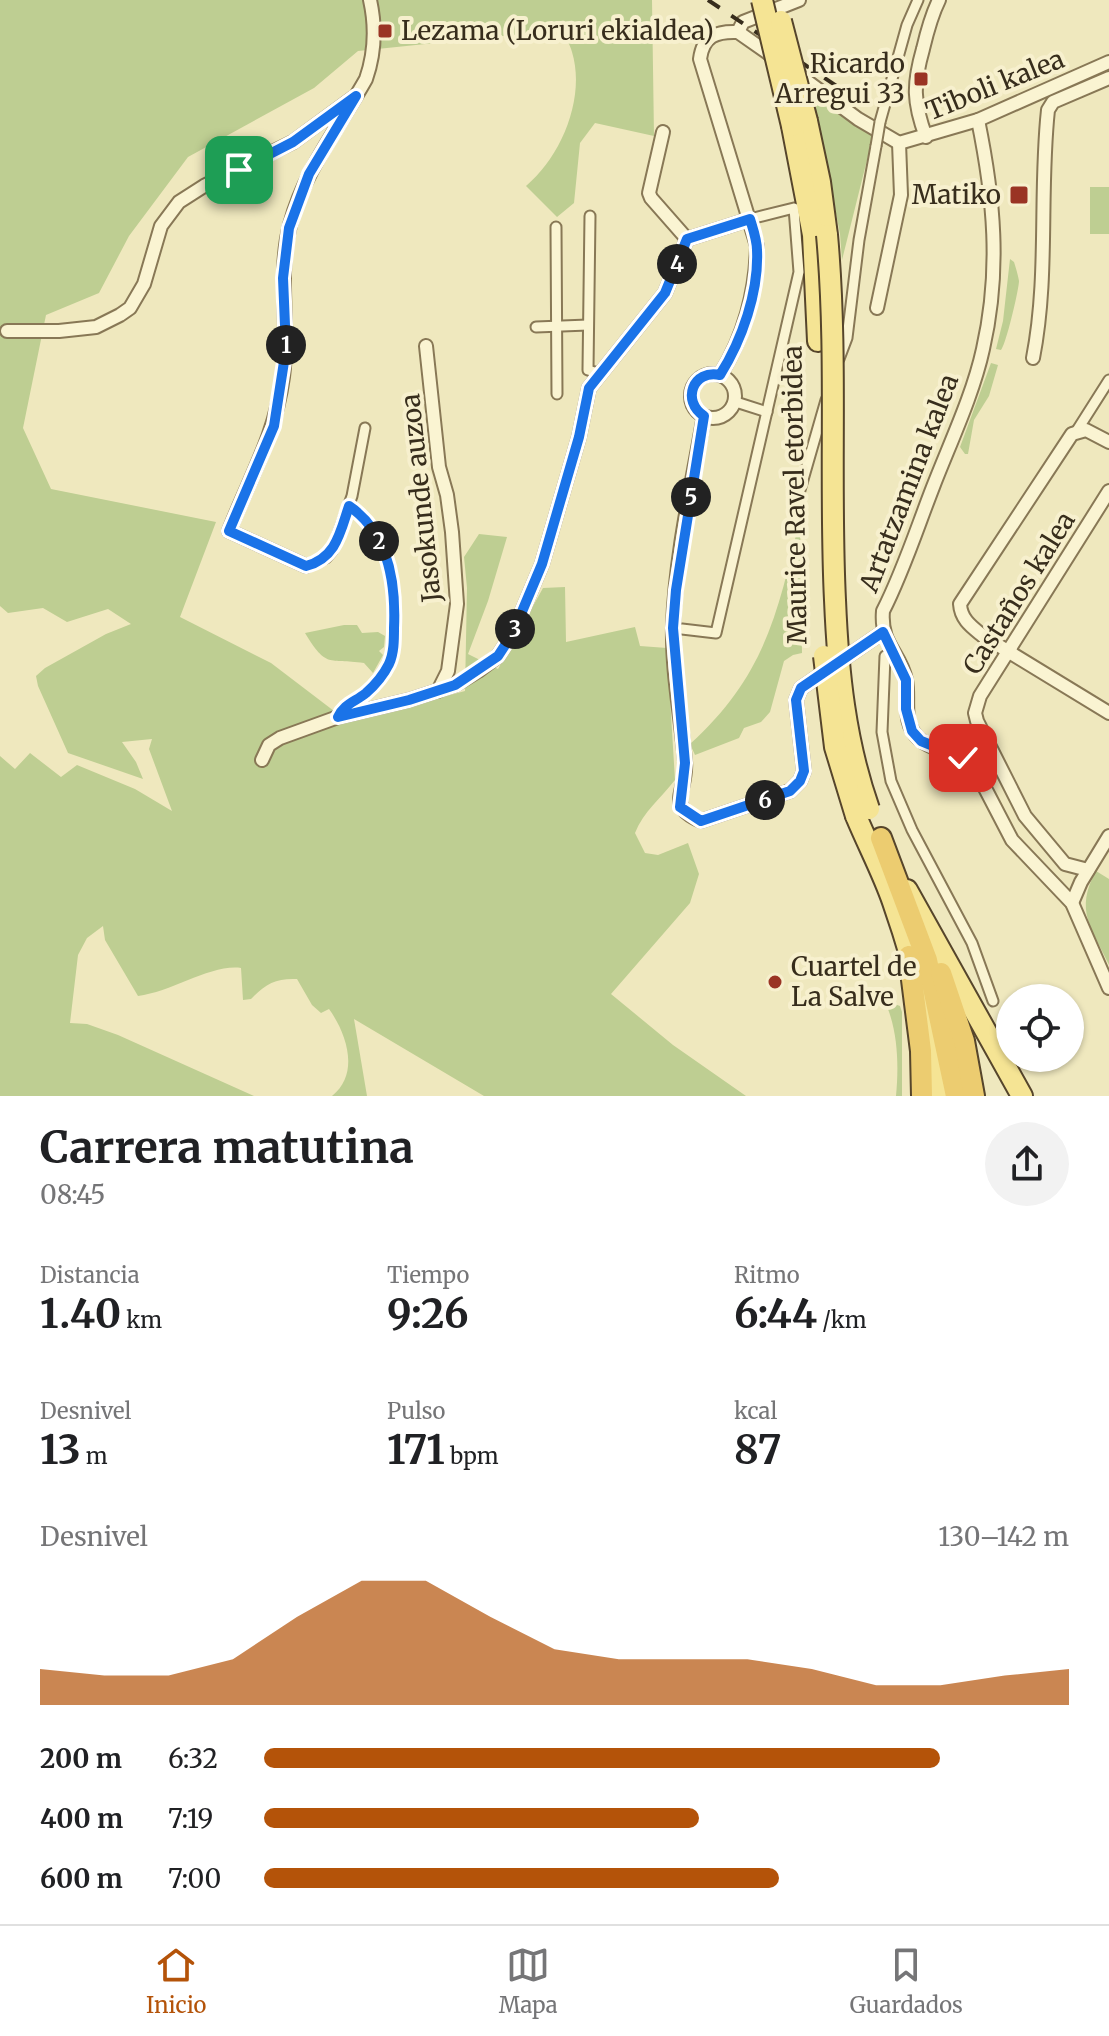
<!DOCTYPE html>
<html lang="es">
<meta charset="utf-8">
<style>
body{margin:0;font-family:Merriweather,serif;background:#f2f2f2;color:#202124;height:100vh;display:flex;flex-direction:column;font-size:30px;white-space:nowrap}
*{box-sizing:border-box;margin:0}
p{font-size:26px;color:#757577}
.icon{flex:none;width:44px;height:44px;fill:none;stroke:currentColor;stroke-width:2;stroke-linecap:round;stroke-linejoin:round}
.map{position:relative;height:1096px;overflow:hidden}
.panel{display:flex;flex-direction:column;background:#fff;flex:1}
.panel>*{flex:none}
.buttons{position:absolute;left:996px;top:984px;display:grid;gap:16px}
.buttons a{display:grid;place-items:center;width:88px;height:88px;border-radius:50%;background:#fff;box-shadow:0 2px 6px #0004;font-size:40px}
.pin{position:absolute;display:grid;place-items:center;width:68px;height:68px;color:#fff;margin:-34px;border-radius:16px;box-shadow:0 4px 12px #0006}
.km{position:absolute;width:40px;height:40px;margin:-20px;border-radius:50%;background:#222;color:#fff;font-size:22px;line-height:40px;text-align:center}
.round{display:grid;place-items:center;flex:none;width:84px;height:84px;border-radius:42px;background:#f2f2f2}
.head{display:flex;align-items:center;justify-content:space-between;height:136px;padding:0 40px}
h1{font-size:44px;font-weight:700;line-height:60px}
.stats{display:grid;grid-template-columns:repeat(3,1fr);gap:12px;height:136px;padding:8px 40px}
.stats div{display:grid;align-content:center}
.stats b{font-size:40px;font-weight:700}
.stats small{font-size:22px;font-weight:400}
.stats p{font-size:22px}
.chart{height:224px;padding:16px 40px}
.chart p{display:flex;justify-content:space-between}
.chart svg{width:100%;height:144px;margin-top:8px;fill:#b45309;opacity:.7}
ul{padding:0 40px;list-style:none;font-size:26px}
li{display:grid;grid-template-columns:128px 96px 1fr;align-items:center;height:60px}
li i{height:20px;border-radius:10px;background:#b45309}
.menu{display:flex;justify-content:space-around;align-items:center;height:112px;border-top:2px solid #e0e0e0;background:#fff;font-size:22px;color:#757577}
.menu a{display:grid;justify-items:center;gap:4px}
.menu .current{color:#b45309}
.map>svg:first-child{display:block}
.green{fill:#bece92}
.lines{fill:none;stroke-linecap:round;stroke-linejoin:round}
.pedestrian-casing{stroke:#887856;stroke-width:13}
.minor-casing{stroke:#887856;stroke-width:16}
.primary-casing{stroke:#56452b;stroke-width:24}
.trunk-casing{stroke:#56452b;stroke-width:24}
.pedestrian{stroke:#faf4d2;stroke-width:9}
.minor{stroke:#faf4d2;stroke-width:12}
.primary{stroke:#f5e494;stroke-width:20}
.trunk{stroke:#eccc70;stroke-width:20}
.rail{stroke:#372d1c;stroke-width:4;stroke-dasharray:14 14;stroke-linecap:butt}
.pedestrian-bridge-casing{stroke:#887856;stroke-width:13;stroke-linecap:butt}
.primary-bridge-casing{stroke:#56452b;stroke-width:24;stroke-linecap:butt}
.pedestrian-bridge{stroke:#faf4d2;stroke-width:9}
.primary-bridge{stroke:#f5e494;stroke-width:20}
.route-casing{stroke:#fff;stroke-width:16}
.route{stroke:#1a73e8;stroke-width:10}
.poi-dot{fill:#9a3424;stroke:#f7f0ce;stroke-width:3}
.labels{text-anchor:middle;stroke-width:8;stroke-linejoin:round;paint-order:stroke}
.poi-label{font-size:26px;fill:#372d1c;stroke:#f7f0ce;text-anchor:start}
.street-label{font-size:26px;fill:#372d1c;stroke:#f7f0ce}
</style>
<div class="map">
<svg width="1109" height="1096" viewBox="0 0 1109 1096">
<rect width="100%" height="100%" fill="#efe8be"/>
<g class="green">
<path d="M0,0H652L654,136L595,123L580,143L574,203L557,217L526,186C561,157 586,98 572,52C570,44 565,37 561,30L358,51L314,88L188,157L129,236L99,293L46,315L23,428L51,489L216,522L180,617L271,663L334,711L405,707L465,691L467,588L464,557L479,534L507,537L488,601L468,654L498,669L543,588L565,587L566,642L635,627L640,646L667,648L675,780C661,798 643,812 635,833L645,853L658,855L688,843L699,874L690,903L611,994L673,1045L746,1096H484L354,1019L367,1096H332C360,1074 347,1034 329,1009L321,1013L312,1005L297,979C276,978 265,984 251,999L243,1000L241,968C211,964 172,992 138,996L105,940L103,926L87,938L78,955L70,1023L87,1024L118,1035L254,1096H0V756L15,769L30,753L61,777L77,765L135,789L172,811L149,749L152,739L122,742L136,762L143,779L68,753L38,686L36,676L45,668L106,634L131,624L108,609L67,622L43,608L8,613L0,606Z"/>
<path d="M812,90L873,136L842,260L840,234Z"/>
<rect x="1090" y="187" width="19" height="47"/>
<path d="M1010,259L1014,262C1016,268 1018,275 1019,281C1019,289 1006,345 1001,350L996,349L1003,321Z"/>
<path d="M991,363L998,365L989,396L974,420L968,454H965L960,447Z"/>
<path d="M800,517L802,653L793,655L784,661L770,712L761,722L744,728L739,738L695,755L690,744C765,676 779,611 800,517Z"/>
<path d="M344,625H357L362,633L378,632L385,636L384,647L379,651L383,655L373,673L364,663C328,658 327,669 305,633Z"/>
<path d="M1096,871L1109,879V965C1092,928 1074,911 1096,871Z"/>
<path d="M884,1000L900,1006L902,1012V1096H896C899,1065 898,1028 884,1000Z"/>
</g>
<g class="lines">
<defs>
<g id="pedestrian">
<path d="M880,122L907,25L918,0"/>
<path d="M590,216L588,370L598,373"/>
<path d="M556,227L557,394"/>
<path d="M536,327L588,325"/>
<path d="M839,359L847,338L859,240L876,146"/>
<path d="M739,403L767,412"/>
<path d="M1076,432L1109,380"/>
<path d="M796,504L826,400"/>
<path d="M306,566L326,558L332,551L352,496L365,428"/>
<path d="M682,629L716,633L799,272L794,208L750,219"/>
<path d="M885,656L882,732L891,781L912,830L972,943L993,1001"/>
<path d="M338,717C344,704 355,702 366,693C374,686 384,674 389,664C394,653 394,640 394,628C396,584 390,533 349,506"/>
</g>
<g id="minor">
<path d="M738,32L775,58"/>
<path d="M738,32L743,22L799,0"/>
<path d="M796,73L858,119L899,143L978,120L1109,62"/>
<path d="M978,120C994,198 1001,270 983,349C973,395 950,443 933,487C917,528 903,572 883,611C880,645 901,653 906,680C910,701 901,722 919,739C934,752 957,753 974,767L1012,840L1072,903L1109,988"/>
<path d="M663,132L649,193L651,198L687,239"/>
<path d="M926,137C913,102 913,84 923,49C927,32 931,16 939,0"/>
<path d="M877,308L901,195L899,143"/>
<path d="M7,331H59L96,327L120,315L130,308L144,284L161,226L179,202L204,186L293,142L353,98"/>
<path d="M426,346L439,467L447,495L452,532L457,604L448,671L438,691"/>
<path d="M1033,358C1049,276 1039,192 1048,110L1053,102L1109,78"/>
<circle cx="713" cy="396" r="22"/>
<path d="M720,375C744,337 756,291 757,246L700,59C703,36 716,31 738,32"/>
<path d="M704,416C692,483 675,559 673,627C672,672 681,716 685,761C688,792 664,805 701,821L790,791L800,781L804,771L796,700L801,688L883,632"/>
<path d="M1109,442L1086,430L1072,434L960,604C961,620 972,627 983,636L1109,713"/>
<path d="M306,566L229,531C250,477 275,436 283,377C290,326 277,275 290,225C304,171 339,127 366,79C375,53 376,27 370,0"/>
<path d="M262,760L269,745L280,738L338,717L409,700L455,685L478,671L498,656L513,633L542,564L579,437L589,388L665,293L687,239L750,219"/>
<path d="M1088,870L1065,864L1025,816L977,721L975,713L980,696L1109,491"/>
<path d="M1072,903L1081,882L1109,836"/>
</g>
<g id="primary">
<path d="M807,121L820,182L827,235"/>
<path d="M792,126L813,235L818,341"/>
<path d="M856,816C868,845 883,873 893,902C915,965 932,1030 939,1096"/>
<path d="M907,890L1022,1096"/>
</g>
<g id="trunk">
<path d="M881,838L927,960L956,1096"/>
<path d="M909,956L921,1051L922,1096"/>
<path d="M941,973L964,1041L974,1096"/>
</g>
</defs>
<use href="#pedestrian" class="pedestrian-casing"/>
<use href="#minor" class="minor-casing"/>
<use href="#primary" class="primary-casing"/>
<use href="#trunk" class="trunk-casing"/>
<use href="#pedestrian" class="pedestrian"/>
<use href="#minor" class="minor"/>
<use href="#primary" class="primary"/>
<use href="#trunk" class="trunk"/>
<path class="rail" d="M708,0L862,103"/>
<defs>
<path id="pedestrian-bridge" d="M876,146L880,122"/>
<g id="primary-bridge">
<path d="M762,0L792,126"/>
<path d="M781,21L807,121"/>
<path d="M827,235C838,356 829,479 835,600C838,672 845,741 869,809"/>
<path d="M824,656L835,747L856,816"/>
</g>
</defs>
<use href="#pedestrian-bridge" class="pedestrian-bridge-casing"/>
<use href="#primary-bridge" class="primary-bridge-casing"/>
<use href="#pedestrian-bridge" class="pedestrian-bridge"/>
<use href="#primary-bridge" class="primary-bridge"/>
</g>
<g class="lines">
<defs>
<path id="route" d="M239,170L293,142L356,96L309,174L289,228L283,278L286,349L274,426L229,531L306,566C336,558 340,533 349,506C389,533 396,583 394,628C394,640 394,653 389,664C384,674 374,686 366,693C355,702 344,704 338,717L409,700L455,685L498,656L513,633L542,564L579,437L589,388L665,293L687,239L750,219C753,229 757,240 757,250C759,292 742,340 720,375C693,369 681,401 704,416L676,590L673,628L685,763L680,807L701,821L790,791L800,781L804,771L796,700L801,688L883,632L906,680V709L912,731L921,741L963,758"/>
</defs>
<use href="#route" class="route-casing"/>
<use href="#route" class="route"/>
</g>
<g class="poi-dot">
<rect x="377" y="23" width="16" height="16" rx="4"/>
<rect x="913" y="71" width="16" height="16" rx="4"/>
<rect x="1009" y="185" width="20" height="20" rx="4"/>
<circle cx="775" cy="982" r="8"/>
</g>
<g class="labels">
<g class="poi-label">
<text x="401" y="40">Lezama (Loruri ekialdea)</text>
<text x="905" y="73" text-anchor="end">Ricardo<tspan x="905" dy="30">Arregui 33</tspan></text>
<text x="1001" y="204" text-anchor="end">Matiko</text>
<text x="791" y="976">Cuartel de<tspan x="791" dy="30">La Salve</tspan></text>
</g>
<g class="street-label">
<text transform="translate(995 85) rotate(-22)" y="9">Tiboli kalea</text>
<text transform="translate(909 483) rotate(-69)" y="9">Artatzamina kalea</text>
<text transform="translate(795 495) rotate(-91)" y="9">Maurice Ravel etorbidea</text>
<text transform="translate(421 498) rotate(-96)" y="9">Jasokunde auzoa</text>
<text transform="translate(1019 593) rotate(-58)" y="9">Castaños kalea</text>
</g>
</g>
</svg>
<div class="buttons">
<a><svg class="icon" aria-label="locate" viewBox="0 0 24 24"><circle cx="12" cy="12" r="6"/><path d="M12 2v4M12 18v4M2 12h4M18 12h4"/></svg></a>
</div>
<div class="pin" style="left:239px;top:170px;background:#1e9e55"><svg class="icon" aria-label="arrive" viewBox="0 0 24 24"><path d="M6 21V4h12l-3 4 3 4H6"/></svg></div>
<div class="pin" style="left:963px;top:758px;background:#d93025"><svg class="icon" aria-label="check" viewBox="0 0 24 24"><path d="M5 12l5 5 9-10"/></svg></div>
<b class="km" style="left:286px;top:345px">1</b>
<b class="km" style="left:379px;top:541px">2</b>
<b class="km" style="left:515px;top:629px">3</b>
<b class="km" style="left:677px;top:264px">4</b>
<b class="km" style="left:691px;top:497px">5</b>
<b class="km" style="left:765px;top:800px">6</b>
</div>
<section class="panel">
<div class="head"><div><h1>Carrera matutina</h1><p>08:45</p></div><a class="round"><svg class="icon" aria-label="share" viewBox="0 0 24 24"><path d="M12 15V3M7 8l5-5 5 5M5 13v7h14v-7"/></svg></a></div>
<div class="stats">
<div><p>Distancia</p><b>1.40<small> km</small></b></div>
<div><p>Tiempo</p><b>9:26</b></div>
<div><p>Ritmo</p><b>6:44<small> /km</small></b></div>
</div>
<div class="stats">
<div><p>Desnivel</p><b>13<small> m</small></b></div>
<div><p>Pulso</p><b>171<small> bpm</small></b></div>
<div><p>kcal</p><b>87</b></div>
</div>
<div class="chart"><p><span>Desnivel</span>130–142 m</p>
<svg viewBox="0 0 160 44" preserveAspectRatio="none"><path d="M0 44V33L10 35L20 35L30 30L40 17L50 6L60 6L70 17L80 27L90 30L100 30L110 30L120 33L130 38L140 38L150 35L160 33V44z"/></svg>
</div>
<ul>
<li><b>200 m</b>6:32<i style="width:84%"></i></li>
<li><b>400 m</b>7:19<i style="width:54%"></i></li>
<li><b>600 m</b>7:00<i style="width:64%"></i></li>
</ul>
</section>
<nav class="menu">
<a class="current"><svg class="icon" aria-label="home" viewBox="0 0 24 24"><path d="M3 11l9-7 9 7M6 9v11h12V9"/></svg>Inicio</a>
<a><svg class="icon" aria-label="map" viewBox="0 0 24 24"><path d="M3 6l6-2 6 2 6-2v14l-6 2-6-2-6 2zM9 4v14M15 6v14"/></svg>Mapa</a>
<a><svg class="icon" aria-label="saved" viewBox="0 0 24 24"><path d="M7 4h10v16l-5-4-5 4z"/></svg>Guardados</a>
</nav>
